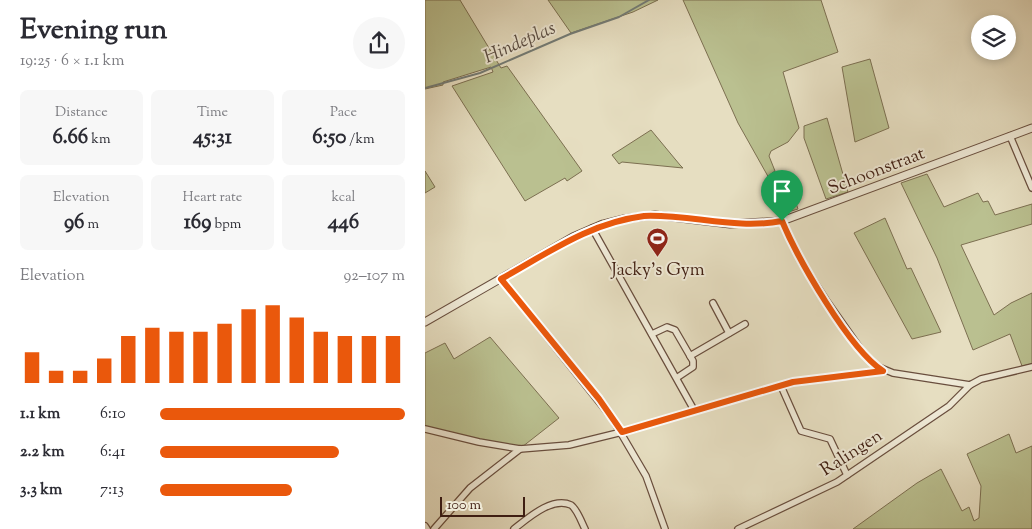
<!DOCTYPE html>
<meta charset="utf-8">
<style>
body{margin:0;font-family:"Sorts Mill Goudy",serif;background:#f7f7f7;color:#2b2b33;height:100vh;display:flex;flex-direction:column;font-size:19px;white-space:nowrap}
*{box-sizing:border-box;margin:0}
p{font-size:16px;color:#7c7c81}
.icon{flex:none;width:28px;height:28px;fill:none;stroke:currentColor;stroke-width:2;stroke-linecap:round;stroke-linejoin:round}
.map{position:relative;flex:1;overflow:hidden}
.panel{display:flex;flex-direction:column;background:#fff;width:425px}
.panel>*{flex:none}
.fabs{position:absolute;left:546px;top:15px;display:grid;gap:10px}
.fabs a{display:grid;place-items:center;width:45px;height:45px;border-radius:50%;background:#fff;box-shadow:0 2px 8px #0003;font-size:25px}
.scale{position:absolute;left:15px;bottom:12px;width:85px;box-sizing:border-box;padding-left:5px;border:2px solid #3f1e12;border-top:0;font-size:14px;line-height:18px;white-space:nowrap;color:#3f1e12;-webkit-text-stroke:4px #efead7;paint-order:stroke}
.pin{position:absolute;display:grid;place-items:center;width:42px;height:42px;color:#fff;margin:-51px -21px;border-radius:50% 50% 50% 0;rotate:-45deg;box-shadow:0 0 5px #0007}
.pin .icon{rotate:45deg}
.round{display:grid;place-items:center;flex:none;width:52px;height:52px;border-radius:26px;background:#f7f7f7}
.headline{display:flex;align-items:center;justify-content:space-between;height:85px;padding:0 20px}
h1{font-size:28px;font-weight:700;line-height:38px}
.figures{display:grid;grid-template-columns:repeat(3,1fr);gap:8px;height:85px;padding:5px 20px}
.figures div{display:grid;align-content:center;border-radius:8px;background:#f7f7f7;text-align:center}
.figures b{font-size:21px;font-weight:700}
.figures small{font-size:14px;font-weight:400}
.figures p{font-size:14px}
.chart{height:140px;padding:10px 20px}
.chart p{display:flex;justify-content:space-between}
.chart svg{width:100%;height:90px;margin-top:5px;stroke:#ea580c;stroke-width:6}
ul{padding:0 20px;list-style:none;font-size:16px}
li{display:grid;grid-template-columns:80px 60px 1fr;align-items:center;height:38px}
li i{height:12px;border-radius:6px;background:#ea580c}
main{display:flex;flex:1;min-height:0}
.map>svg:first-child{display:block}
.green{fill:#bac090;stroke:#7c6f51}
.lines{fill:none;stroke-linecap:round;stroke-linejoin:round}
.stream{stroke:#747c76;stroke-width:2}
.minor-casing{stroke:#694e3e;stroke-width:8}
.tertiary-casing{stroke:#694e3e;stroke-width:9}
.minor{stroke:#efead7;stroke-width:5.5}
.tertiary{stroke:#efead7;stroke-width:7}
.route-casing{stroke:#fff;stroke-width:10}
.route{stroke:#ea580c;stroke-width:6}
.labels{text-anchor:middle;stroke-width:4;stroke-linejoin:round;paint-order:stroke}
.street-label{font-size:18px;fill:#3f1e12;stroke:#efead7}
.poi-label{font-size:18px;fill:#3f1e12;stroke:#efead7}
.water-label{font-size:19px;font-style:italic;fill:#594d44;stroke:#efead7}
</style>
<main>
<section class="panel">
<div class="headline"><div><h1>Evening run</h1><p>19:25 · 6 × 1.1 km</p></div><a class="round"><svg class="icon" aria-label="share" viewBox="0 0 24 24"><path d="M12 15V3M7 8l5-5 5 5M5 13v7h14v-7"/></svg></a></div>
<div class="figures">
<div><p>Distance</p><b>6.66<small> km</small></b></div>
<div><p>Time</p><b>45:31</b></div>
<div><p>Pace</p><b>6:50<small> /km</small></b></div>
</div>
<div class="figures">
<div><p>Elevation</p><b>96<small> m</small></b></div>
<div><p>Heart rate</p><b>169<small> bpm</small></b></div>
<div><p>kcal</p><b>446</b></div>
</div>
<div class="chart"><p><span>Elevation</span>92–107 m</p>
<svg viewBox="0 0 160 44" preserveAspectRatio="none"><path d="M5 44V29M15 44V38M25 44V38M35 44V32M45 44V21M55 44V17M65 44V19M75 44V19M85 44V15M95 44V8M105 44V6M115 44V12M125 44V19M135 44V21M145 44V21M155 44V21"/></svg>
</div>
<ul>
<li><b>1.1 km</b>6:10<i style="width:100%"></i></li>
<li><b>2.2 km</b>6:41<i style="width:73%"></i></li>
<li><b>3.3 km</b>7:13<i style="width:54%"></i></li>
</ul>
</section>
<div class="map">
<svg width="607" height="529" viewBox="0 0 607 529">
<rect width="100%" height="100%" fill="#e6dec1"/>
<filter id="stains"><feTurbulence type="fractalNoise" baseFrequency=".004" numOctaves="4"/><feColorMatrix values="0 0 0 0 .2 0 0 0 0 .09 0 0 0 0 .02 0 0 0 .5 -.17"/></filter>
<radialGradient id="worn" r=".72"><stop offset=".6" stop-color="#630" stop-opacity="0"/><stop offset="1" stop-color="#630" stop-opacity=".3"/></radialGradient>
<g class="green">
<path d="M0,0H35L76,68L82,66L157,171L142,181L140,178L100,201L27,86L68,72L66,67L18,82V85L0,89Z"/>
<path d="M123,0H233L208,12L146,33Z"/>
<path d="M258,0H396L413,52L358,72L374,128L363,142L346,151L344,156L350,171L347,173L357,187L367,191L373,209L363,212L313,123Z"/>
<path d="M445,59L464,128L430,142L417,67Z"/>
<path d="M402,118L423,192L401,199L379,138V126Z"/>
<path d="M226,130L255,165L258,168L197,162L194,164L187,155Z"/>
<path d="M0,171L10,187L0,193Z"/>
<path d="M502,174L519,207L553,193L558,202L563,201L570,215L607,204V224L536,245L569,315L586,303L607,293V364L597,366L585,334L548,350L512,258L476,183Z"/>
<path d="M460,218L482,269L486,268L516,332L487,339L429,233Z"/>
<path d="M65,337L134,418L97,447L75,445L0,427V353L20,343L29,359Z"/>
<path d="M584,434L591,453L607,446V529H428L492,483L516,469L537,511L544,507L549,521L554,518L556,486L542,454Z"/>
</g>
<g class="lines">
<path class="stream" d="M0,88L55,73L145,34L194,17L224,0"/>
<defs>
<g id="minor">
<path d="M585,136L607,188"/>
<path d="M357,221L377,263L401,300L439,354L451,366L468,373L545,385L556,379L607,367"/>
<path d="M167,228L269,410"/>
<path d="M76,279L187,418L221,476L240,529"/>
<path d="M288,303L304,333"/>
<path d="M227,334L242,327L250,330L268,361V367L253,377"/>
<path d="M265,356L320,324"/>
<path d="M356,386L376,431L405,439L422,475"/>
<path d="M0,429L54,442L95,449L144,445L197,432L368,382L458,371"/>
<path d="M0,526L2,529"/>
<path d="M9,529L45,488L95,449"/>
<path d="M89,529C102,519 127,496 146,505C152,509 157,523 160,529"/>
<path d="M313,529L412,482L524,406L545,385"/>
</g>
<path id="tertiary" d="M0,322L148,237L178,224L198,219L230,215L305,224L357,221L607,128"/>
</defs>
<use href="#minor" class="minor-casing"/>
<use href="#tertiary" class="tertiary-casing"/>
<use href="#minor" class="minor"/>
<use href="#tertiary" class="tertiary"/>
</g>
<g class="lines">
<defs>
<path id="route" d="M219,216C266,214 310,230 357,221C373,259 424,349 458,371L368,382L197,432L174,399L76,279C123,253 164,223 219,216Z"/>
</defs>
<use href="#route" class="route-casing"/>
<use href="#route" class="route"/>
</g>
<defs>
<symbol id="stadium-pin" viewBox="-11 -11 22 30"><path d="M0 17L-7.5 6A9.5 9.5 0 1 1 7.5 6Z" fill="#8f2418" stroke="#efead7"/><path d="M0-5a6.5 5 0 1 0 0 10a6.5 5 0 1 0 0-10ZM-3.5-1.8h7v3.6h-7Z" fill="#fff"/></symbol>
</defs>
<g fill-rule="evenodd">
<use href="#stadium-pin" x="220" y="226" width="25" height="34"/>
</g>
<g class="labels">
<g class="street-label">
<text transform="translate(451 170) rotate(-21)" y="6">Schoonstraat</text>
<text transform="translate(426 452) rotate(-33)" y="6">Ralingen</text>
</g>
<g class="poi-label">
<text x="233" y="275">Jacky's Gym</text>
</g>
<g class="water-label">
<text transform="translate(94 41) rotate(-24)" y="7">Hindeplas</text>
</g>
</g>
<rect width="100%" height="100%" filter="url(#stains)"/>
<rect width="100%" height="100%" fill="url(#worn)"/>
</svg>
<div class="fabs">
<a><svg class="icon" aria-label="layers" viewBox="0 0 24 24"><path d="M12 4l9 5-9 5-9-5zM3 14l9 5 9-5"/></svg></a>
</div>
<div class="scale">100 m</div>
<div class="pin" style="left:357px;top:221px;background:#1e9e55"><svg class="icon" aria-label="arrive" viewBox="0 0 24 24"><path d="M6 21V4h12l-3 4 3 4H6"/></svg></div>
</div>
</main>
